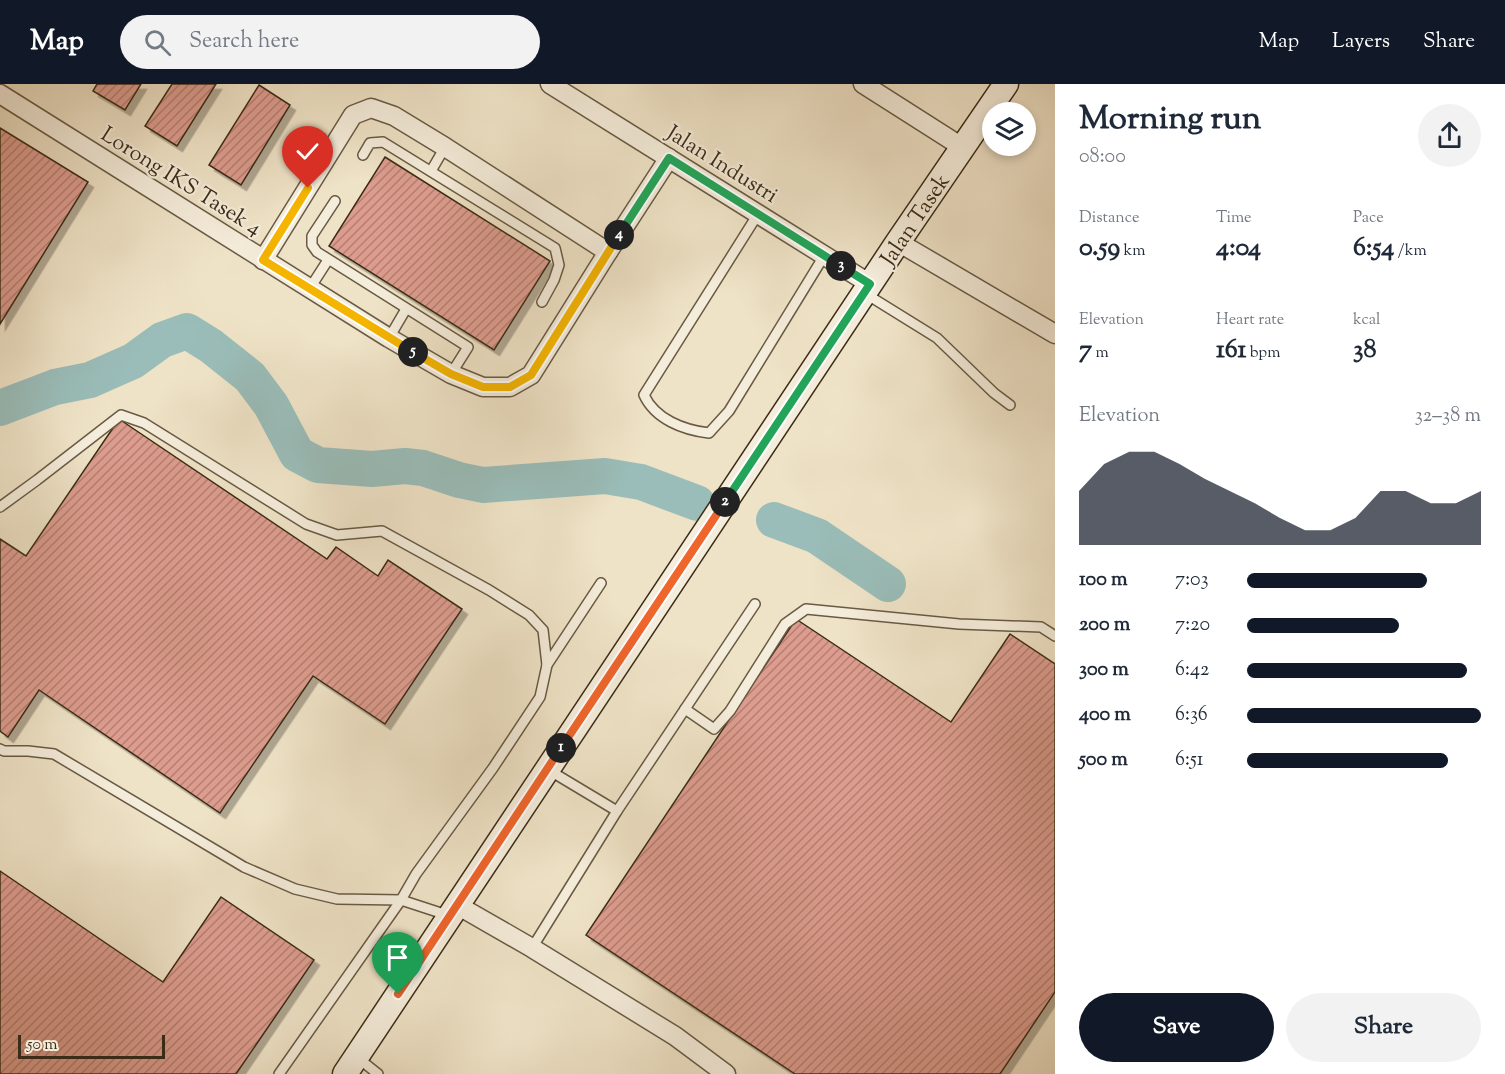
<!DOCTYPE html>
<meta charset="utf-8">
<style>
body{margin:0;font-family:"Sorts Mill Goudy",serif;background:#f2f2f3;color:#1f2937;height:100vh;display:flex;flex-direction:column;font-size:22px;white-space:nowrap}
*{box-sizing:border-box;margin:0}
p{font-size:20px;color:#747a83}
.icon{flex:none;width:33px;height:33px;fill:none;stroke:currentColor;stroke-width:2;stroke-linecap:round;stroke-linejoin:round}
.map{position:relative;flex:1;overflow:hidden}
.details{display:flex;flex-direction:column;background:#fff;width:450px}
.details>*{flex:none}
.controls{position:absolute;left:982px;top:18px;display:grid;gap:12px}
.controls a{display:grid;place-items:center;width:54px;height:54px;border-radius:50%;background:#fff;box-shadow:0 3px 9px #0003;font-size:30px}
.scale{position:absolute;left:18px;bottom:15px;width:147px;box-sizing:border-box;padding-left:6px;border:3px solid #3b2c18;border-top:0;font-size:16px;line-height:21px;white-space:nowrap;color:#3b2c18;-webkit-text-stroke:4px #f5eddb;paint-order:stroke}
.pin{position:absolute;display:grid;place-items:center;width:51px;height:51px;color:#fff;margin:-62px -26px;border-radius:50% 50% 50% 0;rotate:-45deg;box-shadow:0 0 6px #0007}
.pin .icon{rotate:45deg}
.km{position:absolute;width:30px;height:30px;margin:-15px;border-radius:50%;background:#222;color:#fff;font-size:16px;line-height:30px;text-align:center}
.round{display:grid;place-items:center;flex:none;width:63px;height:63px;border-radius:32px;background:#f2f2f3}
.overview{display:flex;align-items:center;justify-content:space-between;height:102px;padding:0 24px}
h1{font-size:33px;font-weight:700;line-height:45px}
.stats{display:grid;grid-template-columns:repeat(3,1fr);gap:9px;height:102px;padding:6px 24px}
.stats div{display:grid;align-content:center}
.stats b{font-size:26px;font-weight:700}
.stats small{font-size:16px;font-weight:400}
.stats p{font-size:16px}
.chart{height:168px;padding:12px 24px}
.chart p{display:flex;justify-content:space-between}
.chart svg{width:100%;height:108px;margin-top:6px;fill:#111827;opacity:.7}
.action{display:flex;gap:12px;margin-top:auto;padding:12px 24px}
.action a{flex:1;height:69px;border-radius:36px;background:#111827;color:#fff;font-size:24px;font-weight:700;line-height:69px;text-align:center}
.action a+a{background:#f2f2f3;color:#1f2937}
ul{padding:0 24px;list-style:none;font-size:20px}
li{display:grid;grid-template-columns:96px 72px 1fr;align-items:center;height:45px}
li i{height:15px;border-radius:8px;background:#111827}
header{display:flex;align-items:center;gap:36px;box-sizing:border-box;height:84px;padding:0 30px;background:#111827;color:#fff}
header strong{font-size:28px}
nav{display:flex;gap:33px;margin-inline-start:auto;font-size:21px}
.search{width:420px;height:54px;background:#f2f2f3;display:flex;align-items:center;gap:15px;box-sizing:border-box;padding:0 21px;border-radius:33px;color:#747a83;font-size:22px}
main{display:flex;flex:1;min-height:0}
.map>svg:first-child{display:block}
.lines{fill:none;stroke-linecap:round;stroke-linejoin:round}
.river{stroke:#9abdb9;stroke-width:36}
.building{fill:url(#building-hatch);stroke:#3b2c18;stroke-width:1.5;filter:url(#shadow)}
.service-casing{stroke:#685a44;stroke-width:12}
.minor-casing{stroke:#685a44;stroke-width:21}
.secondary-casing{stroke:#3b2c18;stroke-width:27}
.service{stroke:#f5eddb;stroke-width:9}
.minor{stroke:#f5eddb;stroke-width:18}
.secondary{stroke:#f5eddb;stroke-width:24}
.split-1-casing{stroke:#fff;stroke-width:12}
.split-2-casing{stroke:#fff;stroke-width:12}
.split-3-casing{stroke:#fff;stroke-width:12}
.split-4-casing{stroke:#fff;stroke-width:12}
.split-5-casing{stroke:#fff;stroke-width:12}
.split-6-casing{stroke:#fff;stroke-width:12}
.split-1{stroke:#f0652b;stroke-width:8}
.split-2{stroke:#f0652b;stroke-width:8}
.split-3{stroke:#22a559;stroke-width:8}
.split-4{stroke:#22a559;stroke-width:8}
.split-5{stroke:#f5b400;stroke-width:8}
.split-6{stroke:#f5b400;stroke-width:8}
.labels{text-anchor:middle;stroke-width:4.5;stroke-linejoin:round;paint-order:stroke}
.street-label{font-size:22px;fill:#3b2c18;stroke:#f5eddb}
</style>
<header>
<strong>Map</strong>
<div class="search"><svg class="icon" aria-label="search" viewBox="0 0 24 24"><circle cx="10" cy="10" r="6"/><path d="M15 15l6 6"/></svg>Search here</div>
<nav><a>Map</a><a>Layers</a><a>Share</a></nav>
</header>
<main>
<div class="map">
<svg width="1055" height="990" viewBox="0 0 1055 990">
<defs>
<pattern id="building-hatch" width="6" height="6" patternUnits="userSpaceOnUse" patternTransform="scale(1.5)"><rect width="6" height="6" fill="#dd9c8e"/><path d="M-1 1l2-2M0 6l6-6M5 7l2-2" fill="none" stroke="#b47f73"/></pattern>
<filter id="shadow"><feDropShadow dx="5.5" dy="5.5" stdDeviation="0" flood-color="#0004"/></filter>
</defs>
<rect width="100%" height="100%" fill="#efe3c7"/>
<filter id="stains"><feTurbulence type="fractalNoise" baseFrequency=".00333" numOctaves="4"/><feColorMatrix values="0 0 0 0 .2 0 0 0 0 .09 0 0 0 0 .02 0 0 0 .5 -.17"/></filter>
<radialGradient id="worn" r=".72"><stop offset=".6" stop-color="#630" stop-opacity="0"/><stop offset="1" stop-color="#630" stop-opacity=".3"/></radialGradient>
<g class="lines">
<g class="river">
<path d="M0,324L55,303L90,296L133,277L162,256L187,247L211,262L250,293L271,321L297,370L318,381L372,385L405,382L423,384L459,396L483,401L605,392L641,398L697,419"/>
<path d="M774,436L817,452L888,500"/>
</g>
</g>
<g class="building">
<path d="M97,0H141L125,26L93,7Z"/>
<path d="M172,0H216L177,62L145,42Z"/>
<path d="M259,1L290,21L241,101L209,81Z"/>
<path d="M0,44L88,98L0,240Z"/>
<path d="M385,73L550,177L494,266L329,162Z"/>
<path d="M119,335L327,475L336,463L378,492L388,476L462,525L385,640L313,592L220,729L39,606L8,653L0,647V455L26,472Z"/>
<path d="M796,535L951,638L1010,550L1055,580V908L1000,990H795L586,851Z"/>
<path d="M0,787L163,898L221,813L314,876L236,990H0Z"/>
</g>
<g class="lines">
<defs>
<g id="service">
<path d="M363,71L370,59L383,58L555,164L559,181L554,196L542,218"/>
<path d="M431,87L445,63"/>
<path d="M335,117L312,152V161L317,168L468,263L451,290"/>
<path d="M758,130L644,311C655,335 683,346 709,349L729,327L824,172"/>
<path d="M310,204L328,176"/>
<path d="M866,210L937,254L994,309L1010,321"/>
<path d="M389,254L406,225"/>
<path d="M0,423L37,396L121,331L144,339L306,440L337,451L382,447L489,506L529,531L543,546L547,581"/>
<path d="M685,625L714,645L730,627L785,540L806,525L959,540L1041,543L1055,552"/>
<path d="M0,665L4,667H28L54,670L244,783L295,805L337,815L401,816L447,831"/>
<path d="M547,685L617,727"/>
<path d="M532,864L617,727L755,520"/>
<path d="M358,974L378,990"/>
<path d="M279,990L401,816L416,790L493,684L540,613L547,581L601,499"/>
</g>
<g id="minor">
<path d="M550,0L870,200"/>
<path d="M863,0L962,63"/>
<path d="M0,10L389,254L451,290L483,303H510L531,291L608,168L669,74"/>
<path d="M898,158L1055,250"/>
<path d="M263,176L353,31L371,24L394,32L445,63L608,168"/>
<path d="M457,821L532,864L675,952L726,990"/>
</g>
<path id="secondary" d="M345,990L898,158L1006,0"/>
</defs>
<use href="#service" class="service-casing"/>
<use href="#minor" class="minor-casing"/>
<use href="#secondary" class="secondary-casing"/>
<use href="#service" class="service"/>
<use href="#minor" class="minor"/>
<use href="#secondary" class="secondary"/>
</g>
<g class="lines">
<defs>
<path id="split-1" d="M398,910L561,664"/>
<path id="split-2" d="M561,664L725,418"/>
<path id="split-3" d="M725,418L870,200L841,182"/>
<path id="split-4" d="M619,151L669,74L841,182"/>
<path id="split-5" d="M413,268L451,290L483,303H510L531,291L619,151"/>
<path id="split-6" d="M308,104L263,176L413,268"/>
</defs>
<use href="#split-1" class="split-1-casing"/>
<use href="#split-2" class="split-2-casing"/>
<use href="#split-3" class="split-3-casing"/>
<use href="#split-4" class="split-4-casing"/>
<use href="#split-5" class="split-5-casing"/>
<use href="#split-6" class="split-6-casing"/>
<use href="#split-1" class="split-1"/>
<use href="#split-2" class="split-2"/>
<use href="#split-3" class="split-3"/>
<use href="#split-4" class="split-4"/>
<use href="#split-5" class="split-5"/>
<use href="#split-6" class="split-6"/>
</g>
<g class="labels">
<g class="street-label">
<text transform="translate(723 79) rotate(32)" y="8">Jalan Industri</text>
<text transform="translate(182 96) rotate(32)" y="8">Lorong IKS Tasek 4</text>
<text transform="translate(914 135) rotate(-56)" y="8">Jalan Tasek</text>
</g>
</g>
<rect width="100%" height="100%" filter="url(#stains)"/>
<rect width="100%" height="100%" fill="url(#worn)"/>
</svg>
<div class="controls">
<a><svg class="icon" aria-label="layers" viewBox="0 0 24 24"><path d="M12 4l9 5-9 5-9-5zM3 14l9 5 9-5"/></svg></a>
</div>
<div class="scale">50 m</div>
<div class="pin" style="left:398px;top:910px;background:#1e9e55"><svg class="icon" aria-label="arrive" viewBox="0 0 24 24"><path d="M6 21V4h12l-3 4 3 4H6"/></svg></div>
<div class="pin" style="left:308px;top:104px;background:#d93025"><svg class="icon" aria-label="check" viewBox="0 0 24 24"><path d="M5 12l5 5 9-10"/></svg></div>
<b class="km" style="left:561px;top:664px">1</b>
<b class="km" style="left:725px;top:418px">2</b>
<b class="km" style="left:841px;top:182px">3</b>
<b class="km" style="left:619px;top:151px">4</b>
<b class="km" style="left:413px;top:268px">5</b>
</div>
<section class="details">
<div class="overview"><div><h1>Morning run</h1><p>08:00</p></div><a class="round"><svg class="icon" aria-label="share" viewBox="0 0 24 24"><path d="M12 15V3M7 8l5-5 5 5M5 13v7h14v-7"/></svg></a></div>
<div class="stats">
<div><p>Distance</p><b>0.59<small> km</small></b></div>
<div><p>Time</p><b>4:04</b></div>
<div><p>Pace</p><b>6:54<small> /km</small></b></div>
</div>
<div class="stats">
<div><p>Elevation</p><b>7<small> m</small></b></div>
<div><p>Heart rate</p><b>161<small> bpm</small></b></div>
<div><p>kcal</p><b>38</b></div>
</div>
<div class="chart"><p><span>Elevation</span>32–38 m</p>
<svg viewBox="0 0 160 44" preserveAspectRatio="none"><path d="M0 44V22L10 11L20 6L30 6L40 11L50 17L60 22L70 27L80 33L90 38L100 38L110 33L120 22L130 22L140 27L150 27L160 22V44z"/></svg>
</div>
<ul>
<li><b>100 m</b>7:03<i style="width:77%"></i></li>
<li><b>200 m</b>7:20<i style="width:65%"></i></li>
<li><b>300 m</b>6:42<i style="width:94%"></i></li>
<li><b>400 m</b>6:36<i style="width:100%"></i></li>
<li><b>500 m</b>6:51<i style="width:86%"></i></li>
</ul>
<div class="action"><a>Save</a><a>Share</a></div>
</section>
</main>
